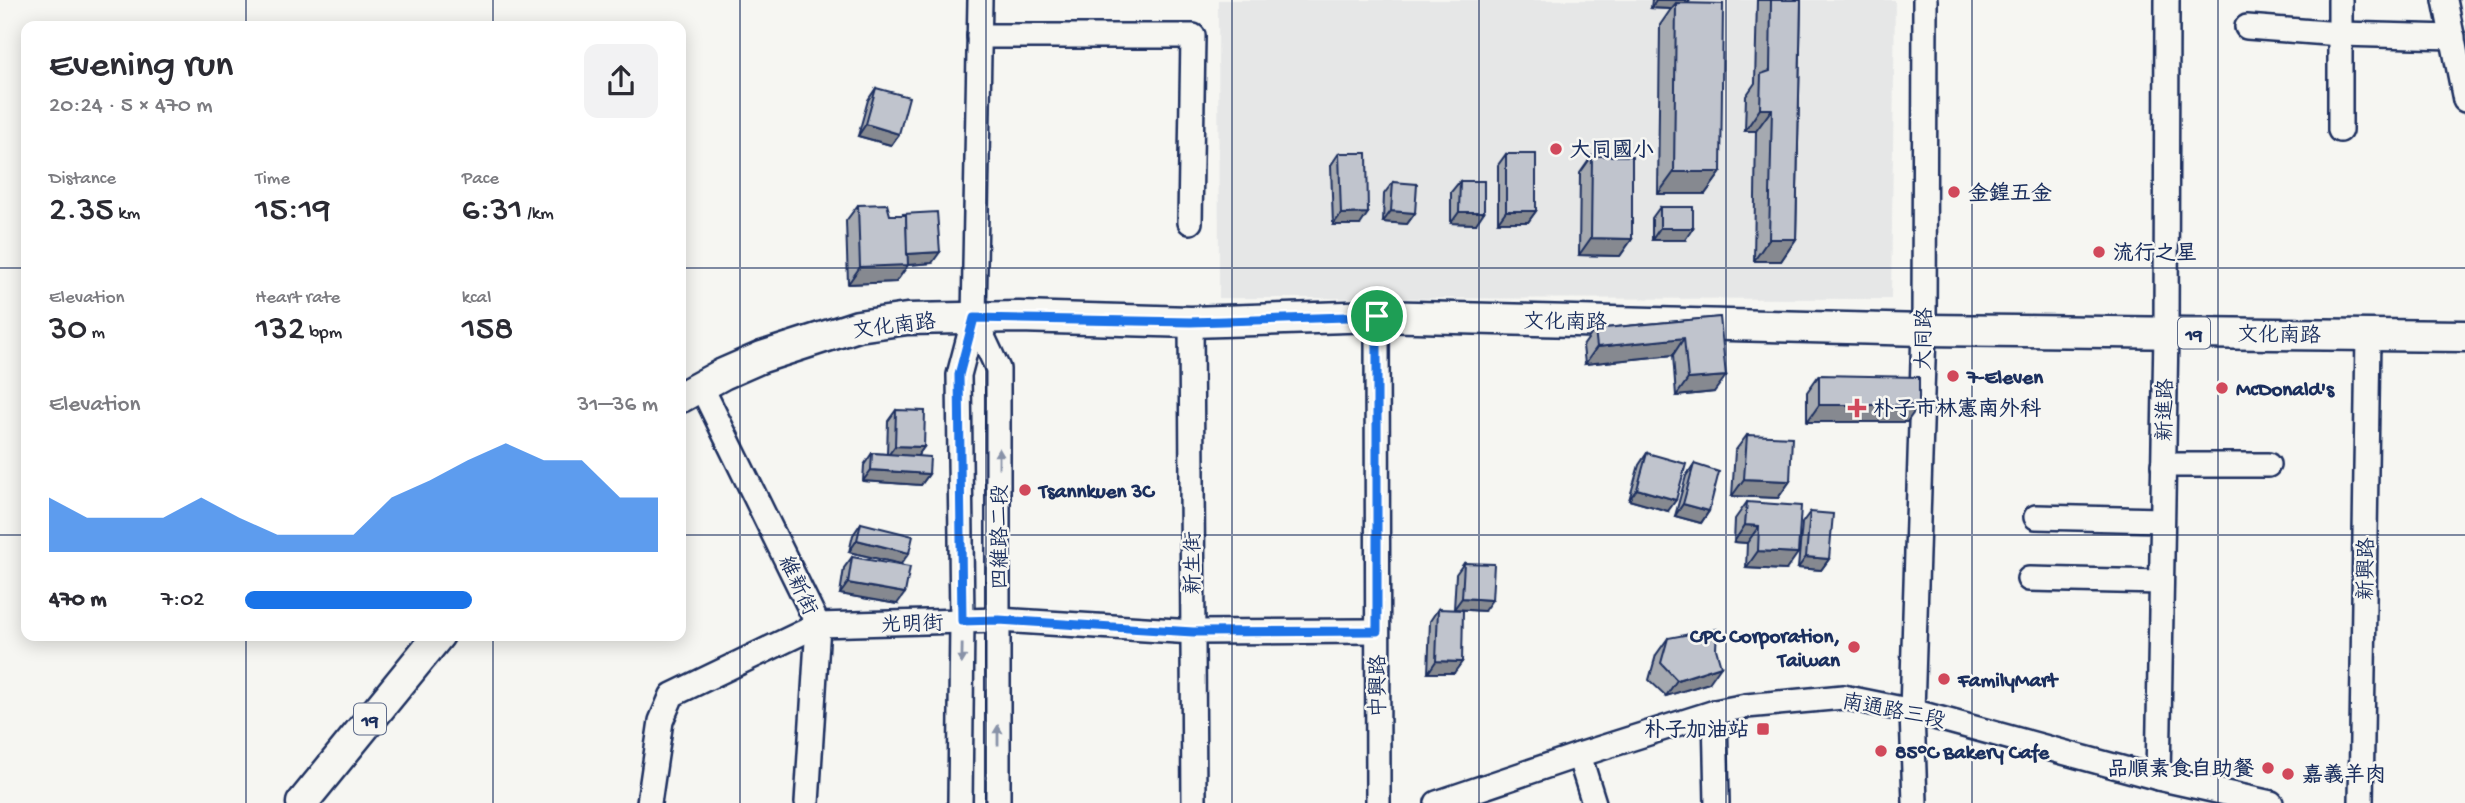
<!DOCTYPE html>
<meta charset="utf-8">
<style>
body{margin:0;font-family:"Gochi Hand","LXGW WenKai TC",sans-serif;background:#f2f2f3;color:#2b2b33;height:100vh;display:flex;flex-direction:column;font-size:26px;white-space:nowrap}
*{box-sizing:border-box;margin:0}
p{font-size:23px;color:#7c7c81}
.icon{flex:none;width:38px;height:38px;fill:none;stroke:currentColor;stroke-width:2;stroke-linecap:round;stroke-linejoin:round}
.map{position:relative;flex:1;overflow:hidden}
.details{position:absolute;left:21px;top:21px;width:665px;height:620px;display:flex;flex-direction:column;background:#fff;border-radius:14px;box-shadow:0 4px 18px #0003}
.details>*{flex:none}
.pin{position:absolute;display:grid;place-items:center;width:60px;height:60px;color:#fff;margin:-30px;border:4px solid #fff;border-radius:50%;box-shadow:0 2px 7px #0007}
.round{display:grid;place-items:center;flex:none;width:74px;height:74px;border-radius:14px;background:#f2f2f3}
.summary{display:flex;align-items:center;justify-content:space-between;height:119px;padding:0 28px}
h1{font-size:38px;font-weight:600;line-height:52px}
.stats{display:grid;grid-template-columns:repeat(3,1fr);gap:10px;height:119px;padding:7px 28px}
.stats div{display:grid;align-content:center}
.stats b{font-size:35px;font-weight:600}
.stats small{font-size:19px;font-weight:400}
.stats p{font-size:19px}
.chart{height:196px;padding:14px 28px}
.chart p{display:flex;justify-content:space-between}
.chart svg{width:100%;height:126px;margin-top:7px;fill:#1a73e8;opacity:.7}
ul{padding:0 28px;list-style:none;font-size:23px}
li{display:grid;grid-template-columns:112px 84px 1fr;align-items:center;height:52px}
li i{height:18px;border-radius:9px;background:#1a73e8}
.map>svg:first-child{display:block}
.built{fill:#e6e7e7}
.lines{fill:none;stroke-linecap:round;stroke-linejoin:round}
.minor-casing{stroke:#1b2f5e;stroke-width:28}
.major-casing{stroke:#1b2f5e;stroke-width:35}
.minor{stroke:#f6f6f2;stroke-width:23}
.major{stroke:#f6f6f2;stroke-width:30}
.wall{fill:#a5a9b0;stroke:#1b2f5e;stroke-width:2}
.shaded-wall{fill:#868990;stroke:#1b2f5e;stroke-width:2}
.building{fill:#c0c4cd;stroke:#1b2f5e;stroke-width:2}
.oneway{fill:#8892a8}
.route-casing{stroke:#fff;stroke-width:14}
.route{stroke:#1a73e8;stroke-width:9}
.grid{fill:none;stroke:#1b2f5e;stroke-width:2;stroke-opacity:0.55}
.poi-dot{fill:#d1495b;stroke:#f6f6f2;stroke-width:2.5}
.labels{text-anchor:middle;stroke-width:5;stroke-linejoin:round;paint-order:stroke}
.shield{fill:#f6f6f2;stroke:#5d6b8a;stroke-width:2}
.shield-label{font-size:19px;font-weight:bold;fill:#1b2f5e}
.poi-label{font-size:21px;font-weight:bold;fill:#1b2f5e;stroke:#f6f6f2;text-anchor:start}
.street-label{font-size:21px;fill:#1b2f5e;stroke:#f6f6f2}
</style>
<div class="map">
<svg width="2465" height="803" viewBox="0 0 2465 803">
<rect width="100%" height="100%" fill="#f6f6f2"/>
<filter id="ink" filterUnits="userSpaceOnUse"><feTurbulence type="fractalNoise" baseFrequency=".0143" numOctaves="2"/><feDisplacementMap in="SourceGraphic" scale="14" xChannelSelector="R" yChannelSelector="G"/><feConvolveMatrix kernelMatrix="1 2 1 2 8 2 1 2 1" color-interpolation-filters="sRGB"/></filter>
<g filter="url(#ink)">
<path class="built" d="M1218,0H1895L1891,299L1219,298Z"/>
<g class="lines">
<defs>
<g id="minor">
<path d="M2445,0L2465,100"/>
<path d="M2247,27L2340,34L2453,37"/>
<path d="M979,36H1193L1190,222"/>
<path d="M2340,130V0"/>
<path d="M1377,316L1378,803"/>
<path d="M974,318L998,369V803"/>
<path d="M1191,322L1194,803"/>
<path d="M701,386L818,625L807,803"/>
<path d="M2163,465H2268"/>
<path d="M2036,517L2162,520"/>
<path d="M2029,579L2161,582"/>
<path d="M1715,712L1717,803"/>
<path d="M1579,755L1594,803"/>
<path d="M2158,778L2166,333L2167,0"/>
<path d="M649,803L661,721L672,695L818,625L999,620L1193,632L1377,631"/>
<path d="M960,803L962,621L959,375L974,318L980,0"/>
<path d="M1437,803L1579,755L1715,712L1746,706L1843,697L1912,711L2158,778L2271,803"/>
<path d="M1915,803L1912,711L1924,330L1925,0"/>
<path d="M2361,803L2368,335"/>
</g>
<g id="major">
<path d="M681,397L723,374L762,357L858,326L907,319L1019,317L1191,322L1377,316L1924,330L2465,336"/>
<path d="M302,803L439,635"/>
</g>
</defs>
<use href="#minor" class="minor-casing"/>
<use href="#major" class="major-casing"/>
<use href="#minor" class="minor"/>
<use href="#major" class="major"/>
</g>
<g class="wall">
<path d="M1652,0H1690L1688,3L1721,172L1705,194H1658L1660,25L1671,9L1651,8Z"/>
<path d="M1757,0H1801L1796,239L1781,261H1754L1756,131H1745L1746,96L1755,83Z"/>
<path d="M876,88L899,134L891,145L858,136L868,100Z"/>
<path d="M1339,153L1360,225H1333L1331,165Z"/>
<path d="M1506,154L1536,211L1528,222H1498V165Z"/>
<path d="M1592,156L1632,239L1620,256L1579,255L1580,173Z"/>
<path d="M1460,181L1476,224L1451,223V192Z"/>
<path d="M1393,182L1415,213L1407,224L1383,222L1384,194Z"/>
<path d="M858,205L890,215L932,263L908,265L896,282L848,284L846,221Z"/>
<path d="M1660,207L1685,240H1652V218Z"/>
<path d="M1720,317L1714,392L1676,396L1673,355L1585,364L1583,346L1595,329Z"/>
<path d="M1819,375L1907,422H1807V392Z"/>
<path d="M896,410L924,447L917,456L929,474L921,485L863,481L864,465L872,453L887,454L888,421Z"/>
<path d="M1747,435L1790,481L1778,498L1732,496L1735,451Z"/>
<path d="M1647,453L1668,511L1629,500L1639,465Z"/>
<path d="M1694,464L1709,511L1701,523L1675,516L1686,476Z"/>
<path d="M1747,502L1786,570L1746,568L1747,543L1734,542L1735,519Z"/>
<path d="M1810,512L1829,559L1821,570L1798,568L1802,523Z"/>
<path d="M861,523L901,564L849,552L853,535Z"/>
<path d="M852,557L897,604L840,594L844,568Z"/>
<path d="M1464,563L1484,611L1454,609L1456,574Z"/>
<path d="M1438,609L1454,673H1428L1430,621Z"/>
<path d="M1668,638L1709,683L1666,696L1649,680L1656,655Z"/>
</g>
<g class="shaded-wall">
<path d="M1657,0H1690L1683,10L1676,3L1671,9L1651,8Z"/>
<path d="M1760,109H1772L1756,131H1745Z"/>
<path d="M866,124L899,134L891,145L858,136Z"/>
<path d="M1674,172H1721L1705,194H1658Z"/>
<path d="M1391,211L1415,213L1407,224L1383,222Z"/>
<path d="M1506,211H1536L1528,222H1498Z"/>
<path d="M1459,212H1484L1476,224L1451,223Z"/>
<path d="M1368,213L1360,225H1333L1341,214Z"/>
<path d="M1660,228H1693L1685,240H1652Z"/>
<path d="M1591,238L1632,239L1620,256L1579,255Z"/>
<path d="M1769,239H1796L1781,261H1754Z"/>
<path d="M940,252L932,263L908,265L896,282L848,284L860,267L905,254Z"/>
<path d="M1684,338L1673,355L1585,364L1597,347Z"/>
<path d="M1726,376L1714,392L1676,396L1688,379Z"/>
<path d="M1819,405H1919L1907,422H1807Z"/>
<path d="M895,446L924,447L916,458L887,457Z"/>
<path d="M871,470L929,474L921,485L863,481Z"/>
<path d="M1744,479L1790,481L1778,498L1732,496Z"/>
<path d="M1637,489L1676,500L1668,511L1629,500Z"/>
<path d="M1683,504L1709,511L1701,523L1675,516Z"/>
<path d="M1745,525L1759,526L1747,543L1734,542Z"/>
<path d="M857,540L909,553L901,564L849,552Z"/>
<path d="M1758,551L1798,553L1786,570L1746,568Z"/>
<path d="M1806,557L1829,559L1821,570L1798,568Z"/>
<path d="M848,583L905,593L897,604L840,594Z"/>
<path d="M1462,598L1492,600L1484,611L1454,609Z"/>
<path d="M1436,661L1462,662L1454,673H1428Z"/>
<path d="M1721,666L1709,683L1666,696L1677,680Z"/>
</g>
<g class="building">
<path d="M1771,0H1801L1796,239H1769L1772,109H1760L1761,74L1770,71Z"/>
<path d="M1676,3L1723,4L1721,172H1674Z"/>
<path d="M876,88L909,97L899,134L866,124Z"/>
<path d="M1339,153H1367L1368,213L1341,214Z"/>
<rect x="1506" y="154" width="30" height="57"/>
<path d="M1592,156H1632V239L1591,238Z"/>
<path d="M1460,181H1484V212H1459Z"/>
<path d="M1393,182L1417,184L1415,213L1391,211Z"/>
<path d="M887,204L890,215H906L908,265L860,267L858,205Z"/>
<rect x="1660" y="207" width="33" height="21"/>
<path d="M937,212L940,252L907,254L906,215L902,214Z"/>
<path d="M1720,317L1726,376L1688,379L1684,338L1597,347L1595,329Z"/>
<path d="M1819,375L1919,377V405H1819Z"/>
<path d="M896,410L925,411L924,447L895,446Z"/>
<path d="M1747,435L1792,437L1790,481L1744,479Z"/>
<path d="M872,453L930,457L929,474L871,470Z"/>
<path d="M1647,453L1686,464L1676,500L1637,489Z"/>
<path d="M1694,464L1719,472L1709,511L1683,504Z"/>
<path d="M1747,502L1801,506L1798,553L1758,551L1759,526L1745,525Z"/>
<path d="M1810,512L1833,514L1829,559L1806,557Z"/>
<path d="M861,523L913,536L909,553L857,540Z"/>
<path d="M852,557L910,567L905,593L848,583Z"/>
<path d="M1464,563L1494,564L1492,600L1462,598Z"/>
<path d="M1438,609L1463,610L1462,662L1436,661Z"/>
<path d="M1717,629L1716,649L1721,666L1677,680L1661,663L1668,638Z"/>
</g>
<defs><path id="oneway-solid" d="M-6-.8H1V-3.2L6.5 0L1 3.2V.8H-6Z" transform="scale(1.75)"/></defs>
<g class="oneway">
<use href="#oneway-solid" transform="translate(999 458) rotate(-90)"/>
<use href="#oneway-solid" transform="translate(962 654) rotate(91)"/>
<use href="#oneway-solid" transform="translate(998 735) rotate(-90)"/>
</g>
</g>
<g class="lines" filter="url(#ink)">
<defs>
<path id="route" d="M1377,316V631L1193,632L999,620L962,621L959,375L974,318L1191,322Z"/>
</defs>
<use href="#route" class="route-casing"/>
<use href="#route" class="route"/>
</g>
<path class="grid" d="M246,0V26M493,0V26M740,0V803M986,0V803M1232,0V803M1479,0V803M1726,0V803M1972,0V803M2218,0V803M0,268H26M681,268H2465M0,535H26M681,535H2465M246,635V803M493,635V803"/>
<g class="poi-dot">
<circle cx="1556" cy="149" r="7"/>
<circle cx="1954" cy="192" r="7"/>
<circle cx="2099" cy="252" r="7"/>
<circle cx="1953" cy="376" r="7"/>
<circle cx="2222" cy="388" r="7"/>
<path d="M1853.5 397.5h7v7h7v7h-7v7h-7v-7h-7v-7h7z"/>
<circle cx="1025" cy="490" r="7"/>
<circle cx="1854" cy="647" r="7"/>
<circle cx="1944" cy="679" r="7"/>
<rect x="1756" y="722" width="14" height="14" rx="3.5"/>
<circle cx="1881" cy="751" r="7"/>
<circle cx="2268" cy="768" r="7"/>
<circle cx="2288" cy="774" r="7"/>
</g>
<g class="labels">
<g class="shield">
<rect x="2178" y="317.5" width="32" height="31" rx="5"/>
<rect x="354" y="703.5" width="32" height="31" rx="5"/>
</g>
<g class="shield-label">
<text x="2194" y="340">19</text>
<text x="370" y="726">19</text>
</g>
<g class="poi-label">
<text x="1570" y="156">大同國小</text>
<text x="1968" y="199">金鍠五金</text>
<text x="2113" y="259">流行之星</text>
<text x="1967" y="383">7-Eleven</text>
<text x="2236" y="395">McDonald's</text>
<text x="1873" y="415">朴子市林憲南外科</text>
<text x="1039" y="497">Tsannkuen 3C</text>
<text x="1840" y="642" text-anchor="end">CPC Corporation,<tspan x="1840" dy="24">Taiwan</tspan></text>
<text x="1958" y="686">FamilyMart</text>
<text x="1749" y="736" text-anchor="end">朴子加油站</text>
<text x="1895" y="758">85°C Bakery Cafe</text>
<text x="2254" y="775" text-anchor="end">品順素食自助餐</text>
<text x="2302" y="781">嘉義羊肉</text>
</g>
<g class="street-label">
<text transform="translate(1565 321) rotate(1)" y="7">文化南路</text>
<text transform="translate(894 325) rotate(-7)" y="7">文化南路</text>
<text transform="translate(2279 334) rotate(1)" y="7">文化南路</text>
<text transform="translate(1923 339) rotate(-89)" y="7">大同路</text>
<text transform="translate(2164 410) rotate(-89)" y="7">新進路</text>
<text transform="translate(999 537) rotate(-90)" y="7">四維路二段</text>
<text transform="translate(1192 563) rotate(-90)" y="7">新生街</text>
<text transform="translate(2365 569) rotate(-89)" y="7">新興路</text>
<text transform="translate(799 585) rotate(65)" y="7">維新街</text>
<text transform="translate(912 623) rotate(-2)" y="7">光明街</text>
<text transform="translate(1377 686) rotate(-90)" y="7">中興路</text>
<text transform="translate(1894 710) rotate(11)" y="7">南通路三段</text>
</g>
</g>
</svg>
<div class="pin" style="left:1377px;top:316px;background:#1e9e55"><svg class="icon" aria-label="arrive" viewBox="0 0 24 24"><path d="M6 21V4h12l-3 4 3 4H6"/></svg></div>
<section class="details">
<div class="summary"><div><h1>Evening run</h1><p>20:24 · 5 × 470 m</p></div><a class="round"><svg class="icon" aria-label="share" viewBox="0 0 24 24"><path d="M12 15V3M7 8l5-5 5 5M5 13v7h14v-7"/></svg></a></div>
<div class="stats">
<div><p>Distance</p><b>2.35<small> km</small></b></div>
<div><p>Time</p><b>15:19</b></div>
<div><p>Pace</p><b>6:31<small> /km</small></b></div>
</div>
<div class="stats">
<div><p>Elevation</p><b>30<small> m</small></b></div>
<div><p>Heart rate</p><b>132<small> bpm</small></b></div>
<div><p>kcal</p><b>158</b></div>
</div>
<div class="chart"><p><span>Elevation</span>31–36 m</p>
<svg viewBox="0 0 160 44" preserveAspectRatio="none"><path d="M0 44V25L10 32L20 32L30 32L40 25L50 32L60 38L70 38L80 38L90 25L100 19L110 12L120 6L130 12L140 12L150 25L160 25V44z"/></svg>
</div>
<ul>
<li><b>470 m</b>7:02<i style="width:55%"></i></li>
</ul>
</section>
</div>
